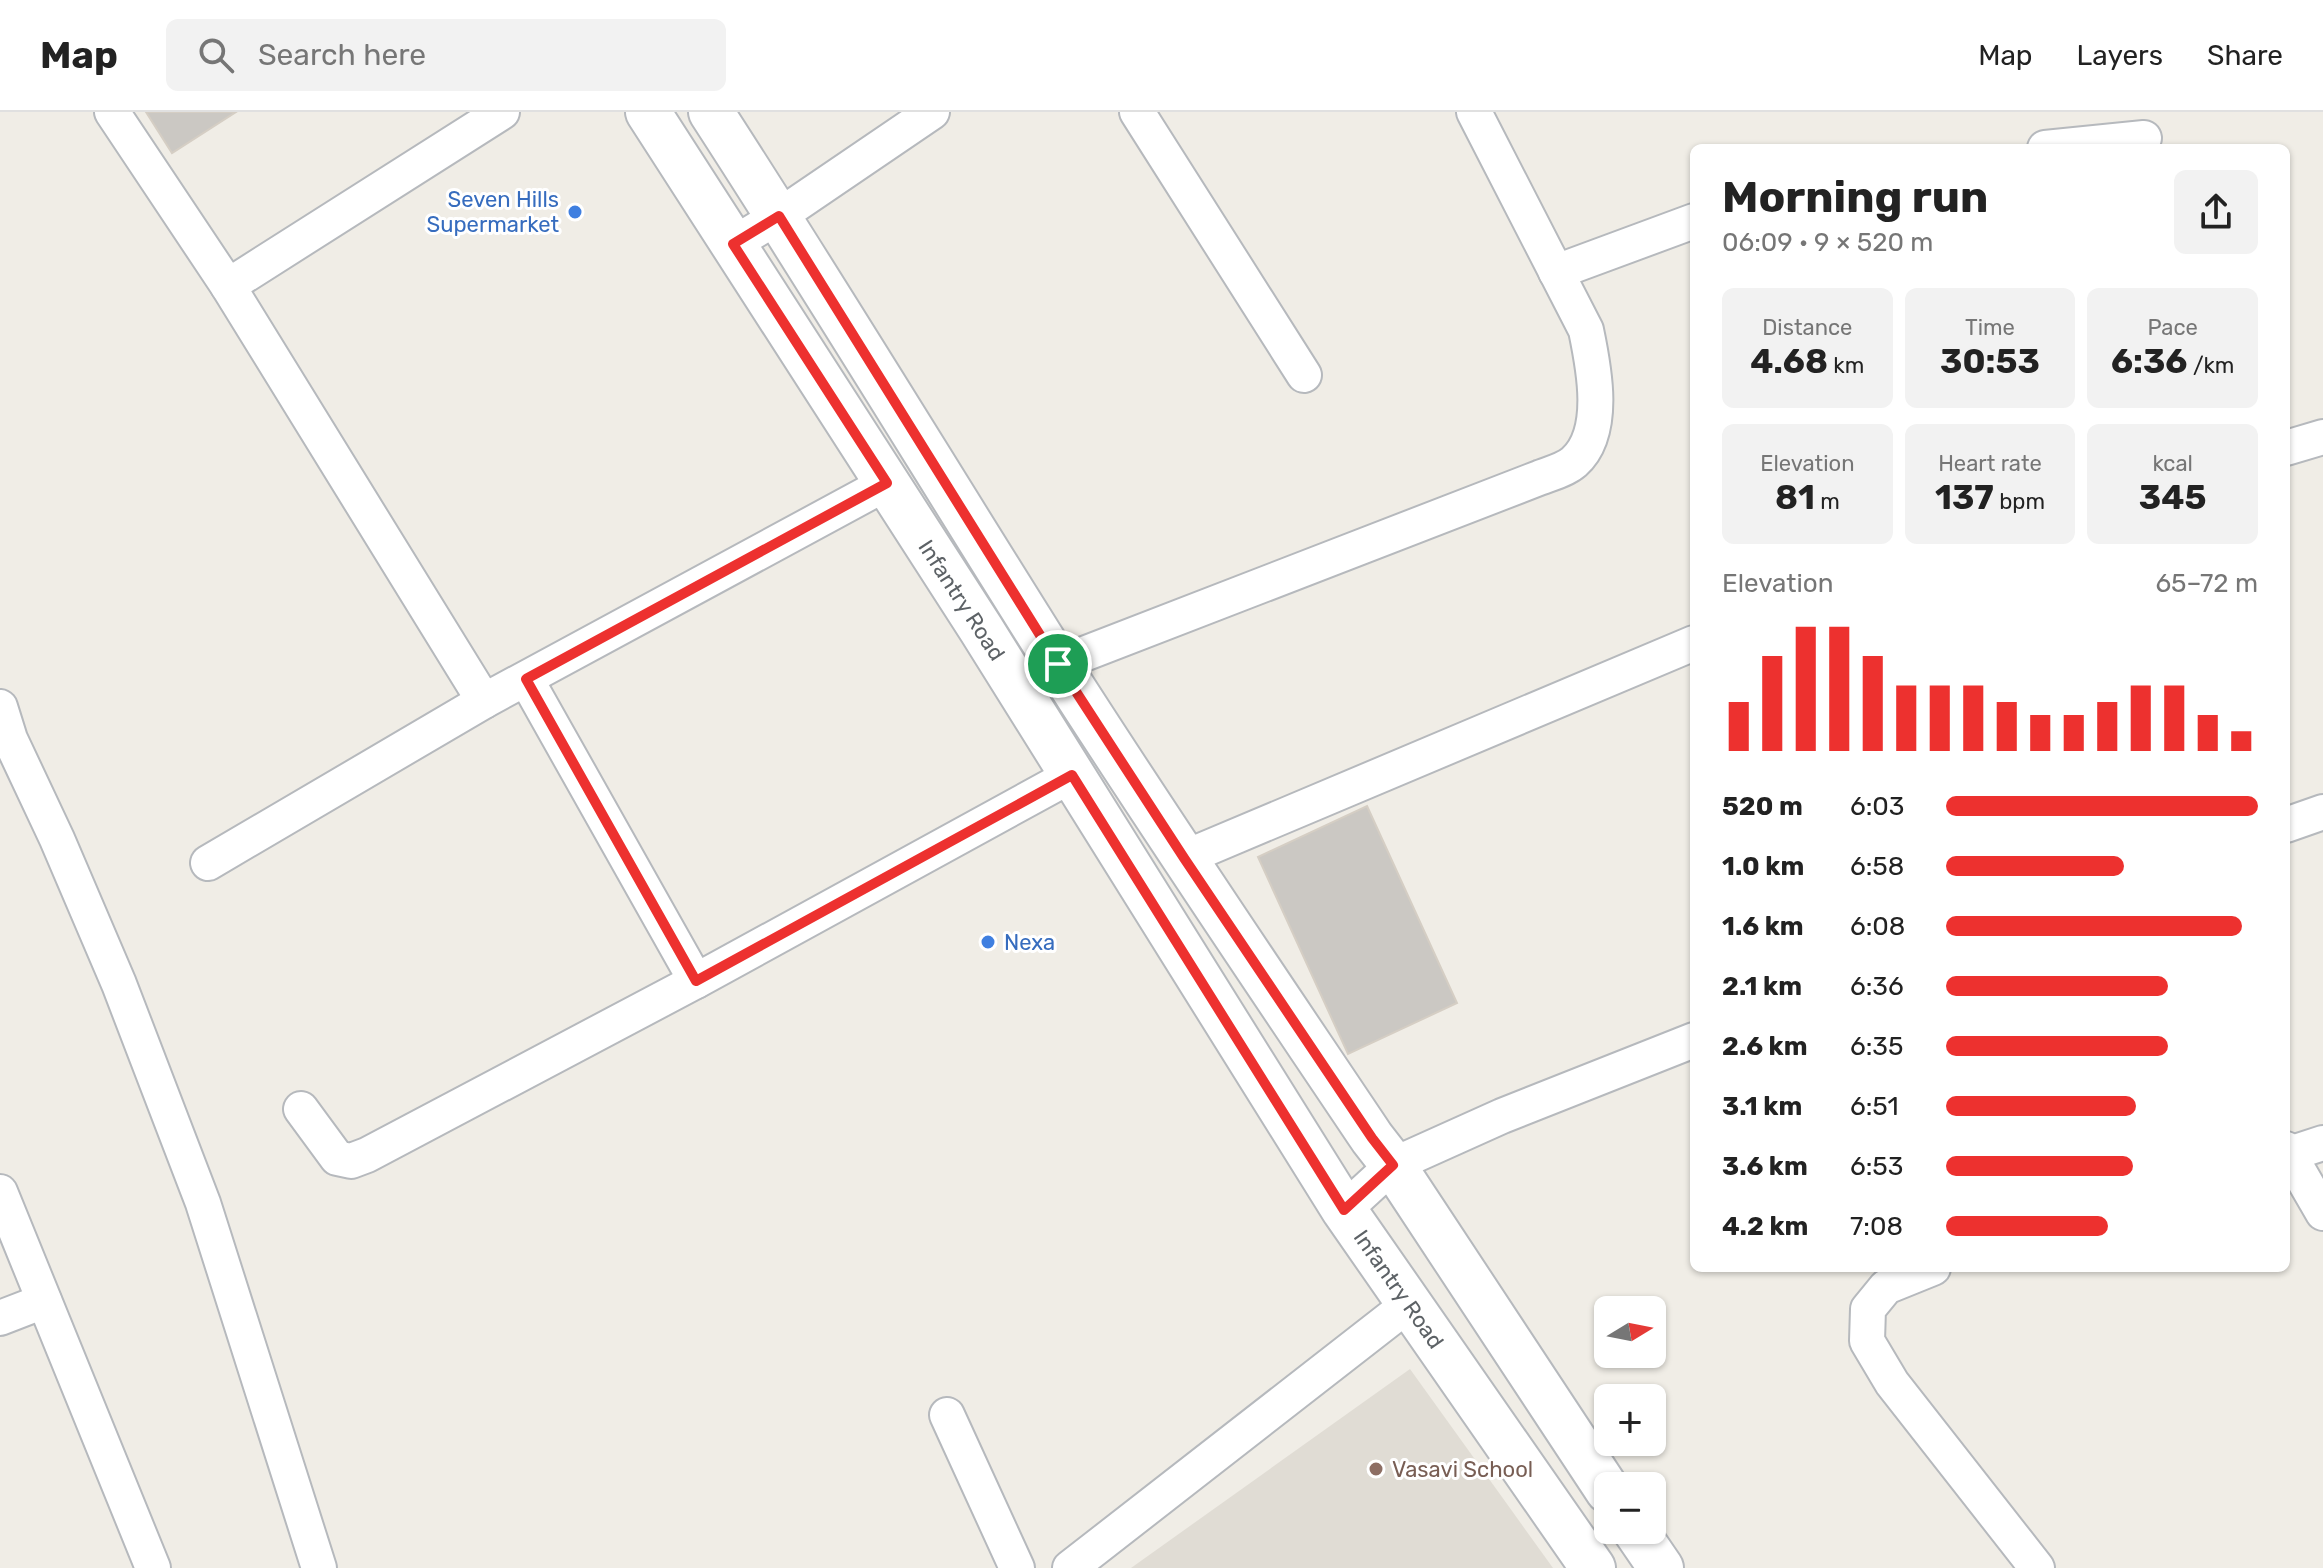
<!DOCTYPE html>
<meta charset="utf-8">
<style>
body{margin:0;font-family:Rubik,sans-serif;background:#f2f2f2;color:#222;height:100vh;display:flex;flex-direction:column;font-size:30px;white-space:nowrap}
*{box-sizing:border-box;margin:0}
p{font-size:26px;color:#767676}
.icon{flex:none;width:44px;height:44px;fill:none;stroke:currentColor;stroke-width:2;stroke-linecap:round;stroke-linejoin:round}
.map{position:relative;flex:1;overflow:hidden}
.details{position:absolute;left:1690px;top:32px;width:600px;height:1128px;display:flex;flex-direction:column;background:#fff;border-radius:12px;box-shadow:0 2px 6px #0004}
.details>*{flex:none}
.needle{width:52px;rotate:80deg}
.fabs{position:absolute;left:1594px;top:1184px;display:grid;gap:16px}
.fabs a{display:grid;place-items:center;width:72px;height:72px;border-radius:12px;background:#fff;box-shadow:0 2px 6px #0004;font-size:40px}
.pin{position:absolute;display:grid;place-items:center;width:68px;height:68px;color:#fff;margin:-34px;border:4px solid #fff;border-radius:50%;box-shadow:0 2px 8px #0007}
.round{display:grid;place-items:center;flex:none;width:84px;height:84px;border-radius:12px;background:#f2f2f2}
.headline{display:flex;align-items:center;justify-content:space-between;height:136px;padding:0 32px}
h1{font-size:44px;font-weight:700;line-height:60px}
.metrics{display:grid;grid-template-columns:repeat(3,1fr);gap:12px;height:136px;padding:8px 32px}
.metrics div{display:grid;align-content:center;border-radius:12px;background:#f2f2f2;text-align:center}
.metrics b{font-size:34px;font-weight:700}
.metrics small{font-size:22px;font-weight:400}
.metrics p{font-size:22px}
.chart{height:224px;padding:16px 32px}
.chart p{display:flex;justify-content:space-between}
.chart svg{width:100%;height:144px;margin-top:8px;stroke:#ed312f;stroke-width:6}
ul{padding:0 32px;list-style:none;font-size:26px}
li{display:grid;grid-template-columns:128px 96px 1fr;align-items:center;height:60px}
li i{height:20px;border-radius:10px;background:#ed312f}
header{display:flex;align-items:center;gap:48px;box-sizing:border-box;height:112px;padding:0 40px;background:#fff;border-bottom:2px solid #e0e0e0}
header strong{font-size:38px}
nav{display:flex;gap:44px;margin-inline-start:auto;font-size:28px}
.search{width:560px;height:72px;background:#f2f2f2;display:flex;align-items:center;gap:20px;box-sizing:border-box;padding:0 28px;border-radius:12px;color:#767676;font-size:30px}
.map>svg:first-child{display:block}
.education{fill:#e0dcd4}
.building{fill:#cbc8c3;stroke:#d5cec4;stroke-width:2}
.lines{fill:none;stroke-linecap:round;stroke-linejoin:round}
.minor-casing{stroke:#b6b9bd;stroke-width:38}
.tertiary-casing{stroke:#b6b9bd;stroke-width:48}
.minor{stroke:#fff;stroke-width:34}
.tertiary{stroke:#fff;stroke-width:44}
.route-casing{stroke:#fff;stroke-width:16}
.route{stroke:#ed312f;stroke-width:10}
.shop-dot{fill:#3f7fe0;stroke:#fff;stroke-width:3}
.education-dot{fill:#8d6e63;stroke:#fff;stroke-width:3}
.labels{text-anchor:middle;stroke-width:6;stroke-linejoin:round;paint-order:stroke}
.shop-label{font-size:22px;fill:#366cbe;stroke:#fff;text-anchor:end}
.street-label{font-size:22px;fill:#5d6266;stroke:#fff}
.education-label{font-size:22px;fill:#785e54;stroke:#fff;text-anchor:start}
</style>
<header>
<strong>Map</strong>
<div class="search"><svg class="icon" aria-label="search" viewBox="0 0 24 24"><circle cx="10" cy="10" r="6"/><path d="M15 15l6 6"/></svg>Search here</div>
<nav><a>Map</a><a>Layers</a><a>Share</a></nav>
</header>
<div class="map">
<svg width="2323" height="1456" viewBox="0 0 2323 1456">
<rect width="100%" height="100%" fill="#f0ede6"/>
<path class="education" d="M1410,1257L1553,1456H1131Z"/>
<g class="building">
<path d="M146,0H236L172,41Z"/>
<path d="M1367,694L1457,891L1348,942L1258,745Z"/>
</g>
<g class="lines">
<defs>
<g id="minor">
<path d="M112,0L228,174L502,0"/>
<path d="M1137,0L1304,263"/>
<path d="M2045,36L2144,26"/>
<path d="M733,132L779,104L932,0"/>
<path d="M1556,160L1694,109"/>
<path d="M228,174L484,589L887,371"/>
<path d="M2286,336L2323,325"/>
<path d="M1058,552L1539,366C1549,362 1565,358 1574,350C1607,321 1594,256 1586,218L1474,0"/>
<path d="M526,567L696,869L1072,663"/>
<path d="M0,595L10,627L57,727L119,872L203,1091L319,1456"/>
<path d="M2286,713L2323,700"/>
<path d="M1184,746L1694,531"/>
<path d="M208,751L484,589"/>
<path d="M301,997L337,1046L351,1049L367,1043L696,869"/>
<path d="M2286,1037L2323,1101"/>
<path d="M2286,1043L2323,1031"/>
<path d="M0,1080L153,1456"/>
<path d="M1344,1098L1393,1053L1502,1004L1694,928"/>
<path d="M1933,1156L1886,1175L1868,1197L1867,1229L1892,1271L2037,1456"/>
<path d="M0,1206L44,1189"/>
<path d="M947,1303L1017,1456"/>
<path d="M1070,1456L1409,1192"/>
</g>
<g id="tertiary">
<path d="M648,0L981,517L1344,1098L1593,1456"/>
<path d="M711,0C829,182 941,367 1057,551C1159,711 1266,868 1372,1026L1393,1053L1608,1379"/>
<path d="M1635,1418L1661,1456"/>
</g>
</defs>
<use href="#minor" class="minor-casing"/>
<use href="#tertiary" class="tertiary-casing"/>
<use href="#minor" class="minor"/>
<use href="#tertiary" class="tertiary"/>
</g>
<g class="lines">
<defs>
<path id="route" d="M779,104L1058,552L1184,746L1372,1026L1393,1053L1344,1098L1072,663L696,869L526,567L887,371L733,132Z"/>
</defs>
<use href="#route" class="route-casing"/>
<use href="#route" class="route"/>
</g>
<g class="shop-dot">
<circle cx="575" cy="100" r="8"/>
<circle cx="988" cy="830" r="8"/>
</g>
<circle class="education-dot" cx="1376" cy="1357" r="8"/>
<g class="labels">
<g class="shop-label">
<text x="559" y="95">Seven Hills<tspan x="559" dy="25">Supermarket</tspan></text>
<text x="1004" y="838" text-anchor="start">Nexa</text>
</g>
<g class="street-label">
<text transform="translate(962 488) rotate(57)" y="8">Infantry Road</text>
<text transform="translate(1399 1177) rotate(55)" y="8">Infantry Road</text>
</g>
<g class="education-label">
<text x="1392" y="1365">Vasavi School</text>
</g>
</g>
</svg>
<div class="fabs">
<a><svg class="needle" viewBox="-14 -14 28 28"><path d="M0-13l5 13h-10z" fill="#e53935"/><path d="M0 13l5-13h-10z" fill="#767676"/></svg></a>
<a>+</a>
<a>−</a>
</div>
<div class="pin" style="left:1058px;top:552px;background:#1e9e55"><svg class="icon" aria-label="arrive" viewBox="0 0 24 24"><path d="M6 21V4h12l-3 4 3 4H6"/></svg></div>
<section class="details">
<div class="headline"><div><h1>Morning run</h1><p>06:09 · 9 × 520 m</p></div><a class="round"><svg class="icon" aria-label="share" viewBox="0 0 24 24"><path d="M12 15V3M7 8l5-5 5 5M5 13v7h14v-7"/></svg></a></div>
<div class="metrics">
<div><p>Distance</p><b>4.68<small> km</small></b></div>
<div><p>Time</p><b>30:53</b></div>
<div><p>Pace</p><b>6:36<small> /km</small></b></div>
</div>
<div class="metrics">
<div><p>Elevation</p><b>81<small> m</small></b></div>
<div><p>Heart rate</p><b>137<small> bpm</small></b></div>
<div><p>kcal</p><b>345</b></div>
</div>
<div class="chart"><p><span>Elevation</span>65–72 m</p>
<svg viewBox="0 0 160 44" preserveAspectRatio="none"><path d="M5 44V29M15 44V15M25 44V6M35 44V6M45 44V15M55 44V24M65 44V24M75 44V24M85 44V29M95 44V33M105 44V33M115 44V29M125 44V24M135 44V24M145 44V33M155 44V38"/></svg>
</div>
<ul>
<li><b>520 m</b>6:03<i style="width:100%"></i></li>
<li><b>1.0 km</b>6:58<i style="width:57%"></i></li>
<li><b>1.6 km</b>6:08<i style="width:95%"></i></li>
<li><b>2.1 km</b>6:36<i style="width:71%"></i></li>
<li><b>2.6 km</b>6:35<i style="width:71%"></i></li>
<li><b>3.1 km</b>6:51<i style="width:61%"></i></li>
<li><b>3.6 km</b>6:53<i style="width:60%"></i></li>
<li><b>4.2 km</b>7:08<i style="width:52%"></i></li>
</ul>
</section>
</div>
